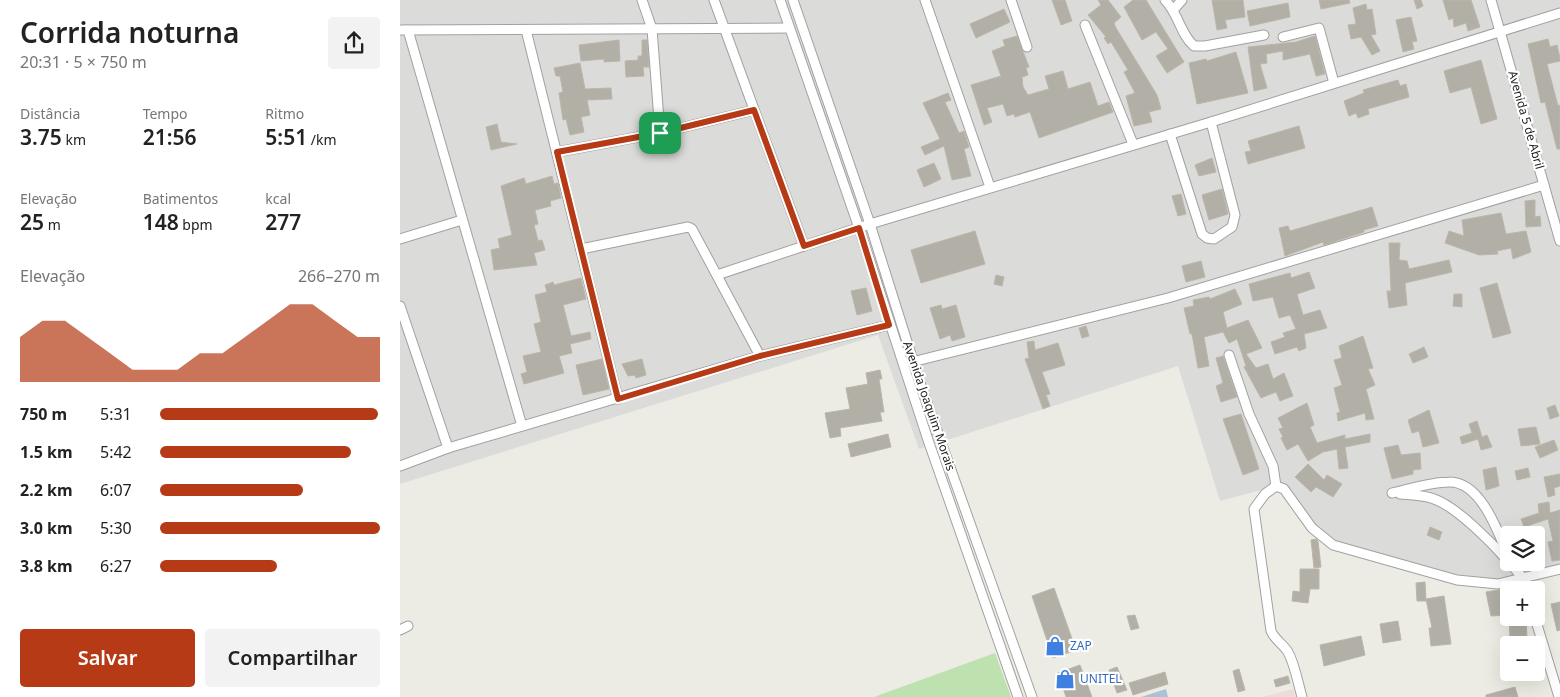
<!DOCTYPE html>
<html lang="pt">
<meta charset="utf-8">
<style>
body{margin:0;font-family:"Noto Sans",sans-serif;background:#f2f2f2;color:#222;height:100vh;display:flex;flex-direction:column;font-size:19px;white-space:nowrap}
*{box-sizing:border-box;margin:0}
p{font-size:16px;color:#767676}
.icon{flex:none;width:28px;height:28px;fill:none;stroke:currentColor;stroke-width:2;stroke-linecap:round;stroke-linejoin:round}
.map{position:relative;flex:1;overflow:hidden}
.side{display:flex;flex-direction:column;background:#fff;width:400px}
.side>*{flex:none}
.controls{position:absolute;left:1100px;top:526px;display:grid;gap:10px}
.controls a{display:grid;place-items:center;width:45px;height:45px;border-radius:5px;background:#fff;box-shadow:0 5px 20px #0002;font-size:25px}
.pin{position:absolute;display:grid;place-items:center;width:42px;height:42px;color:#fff;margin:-21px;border-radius:10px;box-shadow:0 2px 8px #0006}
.round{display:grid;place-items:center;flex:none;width:52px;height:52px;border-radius:5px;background:#f2f2f2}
.headline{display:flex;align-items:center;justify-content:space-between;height:85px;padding:0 20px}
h1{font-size:28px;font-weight:600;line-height:38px}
.stats{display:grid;grid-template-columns:repeat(3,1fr);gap:8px;height:85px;padding:5px 20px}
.stats div{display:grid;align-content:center}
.stats b{font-size:21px;font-weight:600}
.stats small{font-size:14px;font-weight:400}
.stats p{font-size:14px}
.chart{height:140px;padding:10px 20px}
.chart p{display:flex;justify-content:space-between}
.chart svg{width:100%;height:90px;margin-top:5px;fill:#b53a15;opacity:.7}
.action{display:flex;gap:10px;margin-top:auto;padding:10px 20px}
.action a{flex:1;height:58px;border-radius:5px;background:#b53a15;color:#fff;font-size:20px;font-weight:600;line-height:58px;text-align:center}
.action a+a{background:#f2f2f2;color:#222}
ul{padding:0 20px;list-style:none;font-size:16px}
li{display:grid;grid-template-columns:80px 60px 1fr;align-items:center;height:38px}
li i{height:12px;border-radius:6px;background:#b53a15}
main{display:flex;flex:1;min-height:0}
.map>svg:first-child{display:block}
.residential{fill:#dbdbda;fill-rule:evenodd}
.commercial{fill:#eddbd5}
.grass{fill:#bde2af}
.water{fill:#a9c2d6}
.building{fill:#b2afa7;stroke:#bdb6a8}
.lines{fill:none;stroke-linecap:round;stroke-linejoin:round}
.minor-casing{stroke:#a1a1a1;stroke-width:11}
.minor{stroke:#fff;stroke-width:9}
.route-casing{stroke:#fff;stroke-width:10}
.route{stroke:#b53a15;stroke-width:6}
.labels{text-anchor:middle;stroke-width:4.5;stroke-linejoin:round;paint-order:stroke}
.street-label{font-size:12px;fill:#1d1d1d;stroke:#fff}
.shop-label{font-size:12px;fill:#366cbe;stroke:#fff;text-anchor:start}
</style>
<main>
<section class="side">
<div class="headline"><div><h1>Corrida noturna</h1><p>20:31 · 5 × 750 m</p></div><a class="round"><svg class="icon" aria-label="share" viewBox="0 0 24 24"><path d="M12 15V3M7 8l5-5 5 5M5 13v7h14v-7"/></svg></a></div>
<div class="stats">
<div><p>Distância</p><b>3.75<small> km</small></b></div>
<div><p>Tempo</p><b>21:56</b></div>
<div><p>Ritmo</p><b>5:51<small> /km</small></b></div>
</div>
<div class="stats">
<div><p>Elevação</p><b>25<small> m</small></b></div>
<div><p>Batimentos</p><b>148<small> bpm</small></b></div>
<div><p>kcal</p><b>277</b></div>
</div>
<div class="chart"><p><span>Elevação</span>266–270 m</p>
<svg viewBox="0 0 160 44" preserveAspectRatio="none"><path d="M0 44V22L10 14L20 14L30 22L40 30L50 38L60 38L70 38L80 30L90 30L100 22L110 14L120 6L130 6L140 14L150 22L160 22V44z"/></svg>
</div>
<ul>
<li><b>750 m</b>5:31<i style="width:99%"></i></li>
<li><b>1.5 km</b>5:42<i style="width:87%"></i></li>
<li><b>2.2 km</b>6:07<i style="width:65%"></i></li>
<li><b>3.0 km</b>5:30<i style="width:100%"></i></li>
<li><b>3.8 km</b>6:27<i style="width:53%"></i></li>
</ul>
<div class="action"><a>Salvar</a><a>Compartilhar</a></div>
</section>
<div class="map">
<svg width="1160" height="697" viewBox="0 0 1160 697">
<rect width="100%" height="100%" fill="#edece4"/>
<path class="residential" d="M0,0H1160V569L1098,584L1057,580L933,545L876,486L820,501L778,366L519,449L478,335L0,484ZM1109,535H1136V562H1109Z"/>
<path class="commercial" d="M893,689L895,697H863Z"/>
<path class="grass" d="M595,653L611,697H474Z"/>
<path class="water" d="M766,689L768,697H741Z"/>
<g class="building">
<path d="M652,0H665L672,21L661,25Z"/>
<path d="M698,0H708L721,17L714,23L716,28L757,95L761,109L749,112L752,122L734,126L726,96L735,93L724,72L728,70L711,42L708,44L704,38L706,37L688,15L701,5Z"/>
<path d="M733,0H746L784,62L767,73L756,56L768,49L756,32L742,40L724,7Z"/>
<path d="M812,0H843L845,17L825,20L827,28L817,30Z"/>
<path d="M919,0H949L950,3L921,9Z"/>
<path d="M1014,0H1021L1023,6L1017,9Z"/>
<path d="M1043,0H1071L1080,27L1068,31L1066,23L1054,27L1053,18L1049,20Z"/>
<path d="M888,3L890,17L850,26L847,11Z"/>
<path d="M966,4L967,10L972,9L976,34L971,35L980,51L972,55L961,37L951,39L948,25L956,24L953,8Z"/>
<path d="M604,9L610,22L576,38L570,24Z"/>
<path d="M1011,17L1017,41L1012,42L1014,49L1003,52L996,20Z"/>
<path d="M617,36L629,67L626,68L628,75L622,77L623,87L628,95L649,89L645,76L663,71L668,89L690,82L698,106L709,102L713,112L639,138L630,112L615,117L614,114L607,116L603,104L587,108L592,122L584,125L571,85L601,76L592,51L605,46L603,40Z"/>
<path d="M915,36L925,74L916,76L910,54L883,60V51L866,54L867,63L860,64L867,88L854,91L848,47L896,42Z"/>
<path d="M1148,39L1150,47L1157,45L1160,58V61L1147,64L1158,106L1160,105V149H1157L1145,102L1141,103L1128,44Z"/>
<path d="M219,40L220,61L204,62V59L181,61L179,45Z"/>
<path d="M242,40H247L249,67H243L244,76L226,77L225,61L238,60V56H242Z"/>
<path d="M836,52L848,93L797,104L789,63L806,59L807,61Z"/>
<path d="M1081,60L1097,119L1081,124L1071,87L1050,93L1044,71Z"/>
<path d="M180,63L185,89L211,88L212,99L187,100L190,115L181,117L184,132L170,135L166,119L163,120L159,93L163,92L160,76H156L154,68Z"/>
<path d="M998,80L1000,86L1006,84L1009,97L968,109L969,114L958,118L956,113L949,116L944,101L964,93L963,90Z"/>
<path d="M548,93L551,100L545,102L559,133L564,131L569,147L564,149L571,176L552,180L544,146L525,155L521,147L540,139L523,103Z"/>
<path d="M97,124L101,142L117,144L91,150L86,127Z"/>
<path d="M899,126L905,148L848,164L845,152L851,151L848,141Z"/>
<path d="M812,158L816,172L799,176L795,165Z"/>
<path d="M534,163L541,179L524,187L517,170Z"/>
<path d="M152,176L154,184L158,183L161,198L150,201L151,206L135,210L138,224L134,225L138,241L142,240L145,250L134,253L137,265L94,270L91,250L100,248L98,239L112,235L101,186L124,178L126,184Z"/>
<path d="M822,189L828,214L809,220L802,195Z"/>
<path d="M781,194L786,214L778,216L772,196Z"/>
<path d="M1135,200V217L1140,216L1141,226L1126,227L1125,201Z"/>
<path d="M972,207L978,226L964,230V232L924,245L923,242L885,256L879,228L888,226L890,231Z"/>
<path d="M1101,213L1106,234L1126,231L1131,252L1113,259L1111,248L1097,251L1098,254L1079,255L1045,243L1049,231L1064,236L1062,220Z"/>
<path d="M575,231L585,264L521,283L511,250Z"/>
<path d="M989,243H1000L999,260L1007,261L1009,269L1049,260L1052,272L1005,283L1007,305L989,308L987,291H991Z"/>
<path d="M801,261L805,277L786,282L782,266Z"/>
<path d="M909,272L915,288L897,294L903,315L920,310L927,328L904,334L906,348L899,351L897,347L875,354L871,342L885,337L883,333L896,329L890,315L879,318L873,297L853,301L849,284L890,273L891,278Z"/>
<path d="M596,275L604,277L602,286L594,284Z"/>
<path d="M181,278L186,299L163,305L171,336L190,332L191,339L170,344L172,353L159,356L164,373L124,384L121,374L127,372L123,356L141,352L134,324L141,322L135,295L147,292L145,285L153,282L154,285Z"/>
<path d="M1097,283L1111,333L1093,338L1080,288Z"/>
<path d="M466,288L472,311L457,315L451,291Z"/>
<path d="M835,289L842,304L823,312L827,328L848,320L862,348L846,354L856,368L868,364L873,379L884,373L893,396L880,401L876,392L861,398L844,367L846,366L837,339L829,343L823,332L804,337L809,366L798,368L792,334H790L784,308L794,306L793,300L809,297L810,299Z"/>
<path d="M1054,294H1062V307L1053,306Z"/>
<path d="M541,305L542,309L556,305L565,337L552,341L550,335L540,339L530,308Z"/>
<path d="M686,326L689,336L682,338L679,328Z"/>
<path d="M963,336L973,368L968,369L975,385L966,389L974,419L966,420L965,413L938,421L937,413L940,412L934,388L942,385L934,360L942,358L939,346Z"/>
<path d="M634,341L635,350L658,343L665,365L642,372L650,394L646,395L650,406L643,409L625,359L629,358L627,342Z"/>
<path d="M1024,347L1028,357L1013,363L1009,354Z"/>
<path d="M823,356L837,397L821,402L816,386L823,383L816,358Z"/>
<path d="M202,359L209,389L183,395L176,365Z"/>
<path d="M242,359L246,375L236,378L235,375L228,376L222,364Z"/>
<path d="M480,370L482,379H479L484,412H480L482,421L440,428L441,436L430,438L425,413L450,409L446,388L468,384L466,373Z"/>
<path d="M907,403L914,425L910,427L917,443L945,435V439L970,434V442L945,447L948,468L939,469L937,449L923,452L908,461L898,444L887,450L881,438L883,437L879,429L883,428L878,418Z"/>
<path d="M1155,405L1159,416L1150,419L1147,408Z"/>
<path d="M1029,410L1039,443L1023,447L1019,431L1012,433L1008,420Z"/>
<path d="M841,414L859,469L843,475L823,419Z"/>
<path d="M1077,421L1082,437L1087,435L1092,447L1081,450L1078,439L1062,444L1060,437L1072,433L1069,424Z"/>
<path d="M1136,427L1140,444L1121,446L1118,429Z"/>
<path d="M488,434L491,447L451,457L448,444Z"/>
<path d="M1154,440L1158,450L1140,458L1135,447Z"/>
<path d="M998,445L1001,455L1020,453L1021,469L1013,470V474L992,479L984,448Z"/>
<path d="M908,464L924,480L927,475L942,484L933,497L916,487L911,492L895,477Z"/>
<path d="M1096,467L1099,486L1086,490L1083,470Z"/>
<path d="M1128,468L1130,477L1117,480L1115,471Z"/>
<path d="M1160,474V486L1154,488L1155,495L1148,497L1144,477Z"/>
<path d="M1149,502L1150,513L1160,510V560L1152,561L1148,542L1153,541L1148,519L1124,527L1121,519L1139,513L1138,504Z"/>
<path d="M1030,527L1042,532L1039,540L1027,535Z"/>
<path d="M916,539L918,541L921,567L914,568L911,540Z"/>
<path d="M900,569H919V589H910L908,603L892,601L893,591L900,592Z"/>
<path d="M1025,582L1026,601H1017L1016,583Z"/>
<path d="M654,588L676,650L653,658L632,596Z"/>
<path d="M1109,588V615L1091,616L1086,592Z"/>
<path d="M1044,596L1051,644L1031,646L1029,628H1032L1026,599Z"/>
<path d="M1160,602V630L1157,631L1151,604Z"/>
<path d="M735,615L739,628L731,630L727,616Z"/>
<path d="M1109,618H1126L1127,638L1110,639Z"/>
<path d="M998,621L1001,640L983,643L980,624Z"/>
<path d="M961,636L965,655L924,666L920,645Z"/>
<path d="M680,665L692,697H666L658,673Z"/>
<path d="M717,667L727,690L717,693L709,670Z"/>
<path d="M839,669L845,690L838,692L833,671Z"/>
<path d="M765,672L768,684L733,695L729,683Z"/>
<path d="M888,676L890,683L876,687L874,680Z"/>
<path d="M1115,687L1118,697H1086V695Z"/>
</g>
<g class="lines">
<defs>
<g id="minor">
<path d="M242,0L252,29L260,133"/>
<path d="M314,0L404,246"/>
<path d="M380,0L459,228L528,440L618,697"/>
<path d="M393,0L470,224L520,383L632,697"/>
<path d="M525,0L590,187"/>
<path d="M611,0L627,47"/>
<path d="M765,0C779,14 780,34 794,46H805L864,35"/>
<path d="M1091,0L1160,241"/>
<path d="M774,9L782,0"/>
<path d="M685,25L733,144"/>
<path d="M0,30L389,28"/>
<path d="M8,30L122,426"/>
<path d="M126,30L218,399"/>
<path d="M883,37L919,28L934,83"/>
<path d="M770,134L802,234L807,238L814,239L832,227L835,215L811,122"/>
<path d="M157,152L260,133L354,110"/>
<path d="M0,239L62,220"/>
<path d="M181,249L288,227L292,229L360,356"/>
<path d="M317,275L470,224L811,122L1160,13"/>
<path d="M0,306L48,448"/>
<path d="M829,355L849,414L873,466L876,486"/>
<path d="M512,362L768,298L1144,185"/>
<path d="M0,466L48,448L360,356L489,325"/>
<path d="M876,486L884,489L912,528L933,545L1057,580L1098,584L1160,569"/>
<path d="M876,486L865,494L854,509L871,631C875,640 883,644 888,652C895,665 898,683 902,697"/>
<path d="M992,493C1010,489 1031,482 1049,482C1081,481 1099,534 1109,558"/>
<path d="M1000,494C1010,495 1024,495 1034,499C1057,507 1092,543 1108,561"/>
<path d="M1109,562L1123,578L1126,590"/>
<path d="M1135,618L1159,697"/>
<path d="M0,630L8,626"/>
</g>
</defs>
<use href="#minor" class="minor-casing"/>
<use href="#minor" class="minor"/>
</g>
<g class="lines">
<defs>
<path id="route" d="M354,110L404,246L459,228L489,325L360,356L218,399L157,152L260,133Z"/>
</defs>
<use href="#route" class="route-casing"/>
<use href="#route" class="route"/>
</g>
<defs>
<symbol id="shop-bare" viewBox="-9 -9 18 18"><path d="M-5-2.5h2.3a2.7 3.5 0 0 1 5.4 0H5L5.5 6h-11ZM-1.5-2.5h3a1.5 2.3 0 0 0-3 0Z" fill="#3f7fe0" stroke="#fff" stroke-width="2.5" paint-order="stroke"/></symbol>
</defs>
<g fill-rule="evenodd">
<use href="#shop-bare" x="641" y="632" width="28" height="28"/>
<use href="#shop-bare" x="651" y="665" width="28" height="28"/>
</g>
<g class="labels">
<g class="street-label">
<text transform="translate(1126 120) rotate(74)" y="4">Avenida 5 de Abril</text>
<text transform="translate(529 406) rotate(71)" y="4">Avenida Joaquim Morais</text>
</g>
<g class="shop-label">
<text x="670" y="650">ZAP</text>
<text x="680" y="683">UNITEL</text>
</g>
</g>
</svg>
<div class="controls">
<a><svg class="icon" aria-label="layers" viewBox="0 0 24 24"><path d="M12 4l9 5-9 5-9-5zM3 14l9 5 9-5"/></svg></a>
<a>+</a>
<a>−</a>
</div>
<div class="pin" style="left:260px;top:133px;background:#1e9e55"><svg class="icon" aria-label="arrive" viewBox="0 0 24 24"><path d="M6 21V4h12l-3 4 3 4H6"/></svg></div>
</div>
</main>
